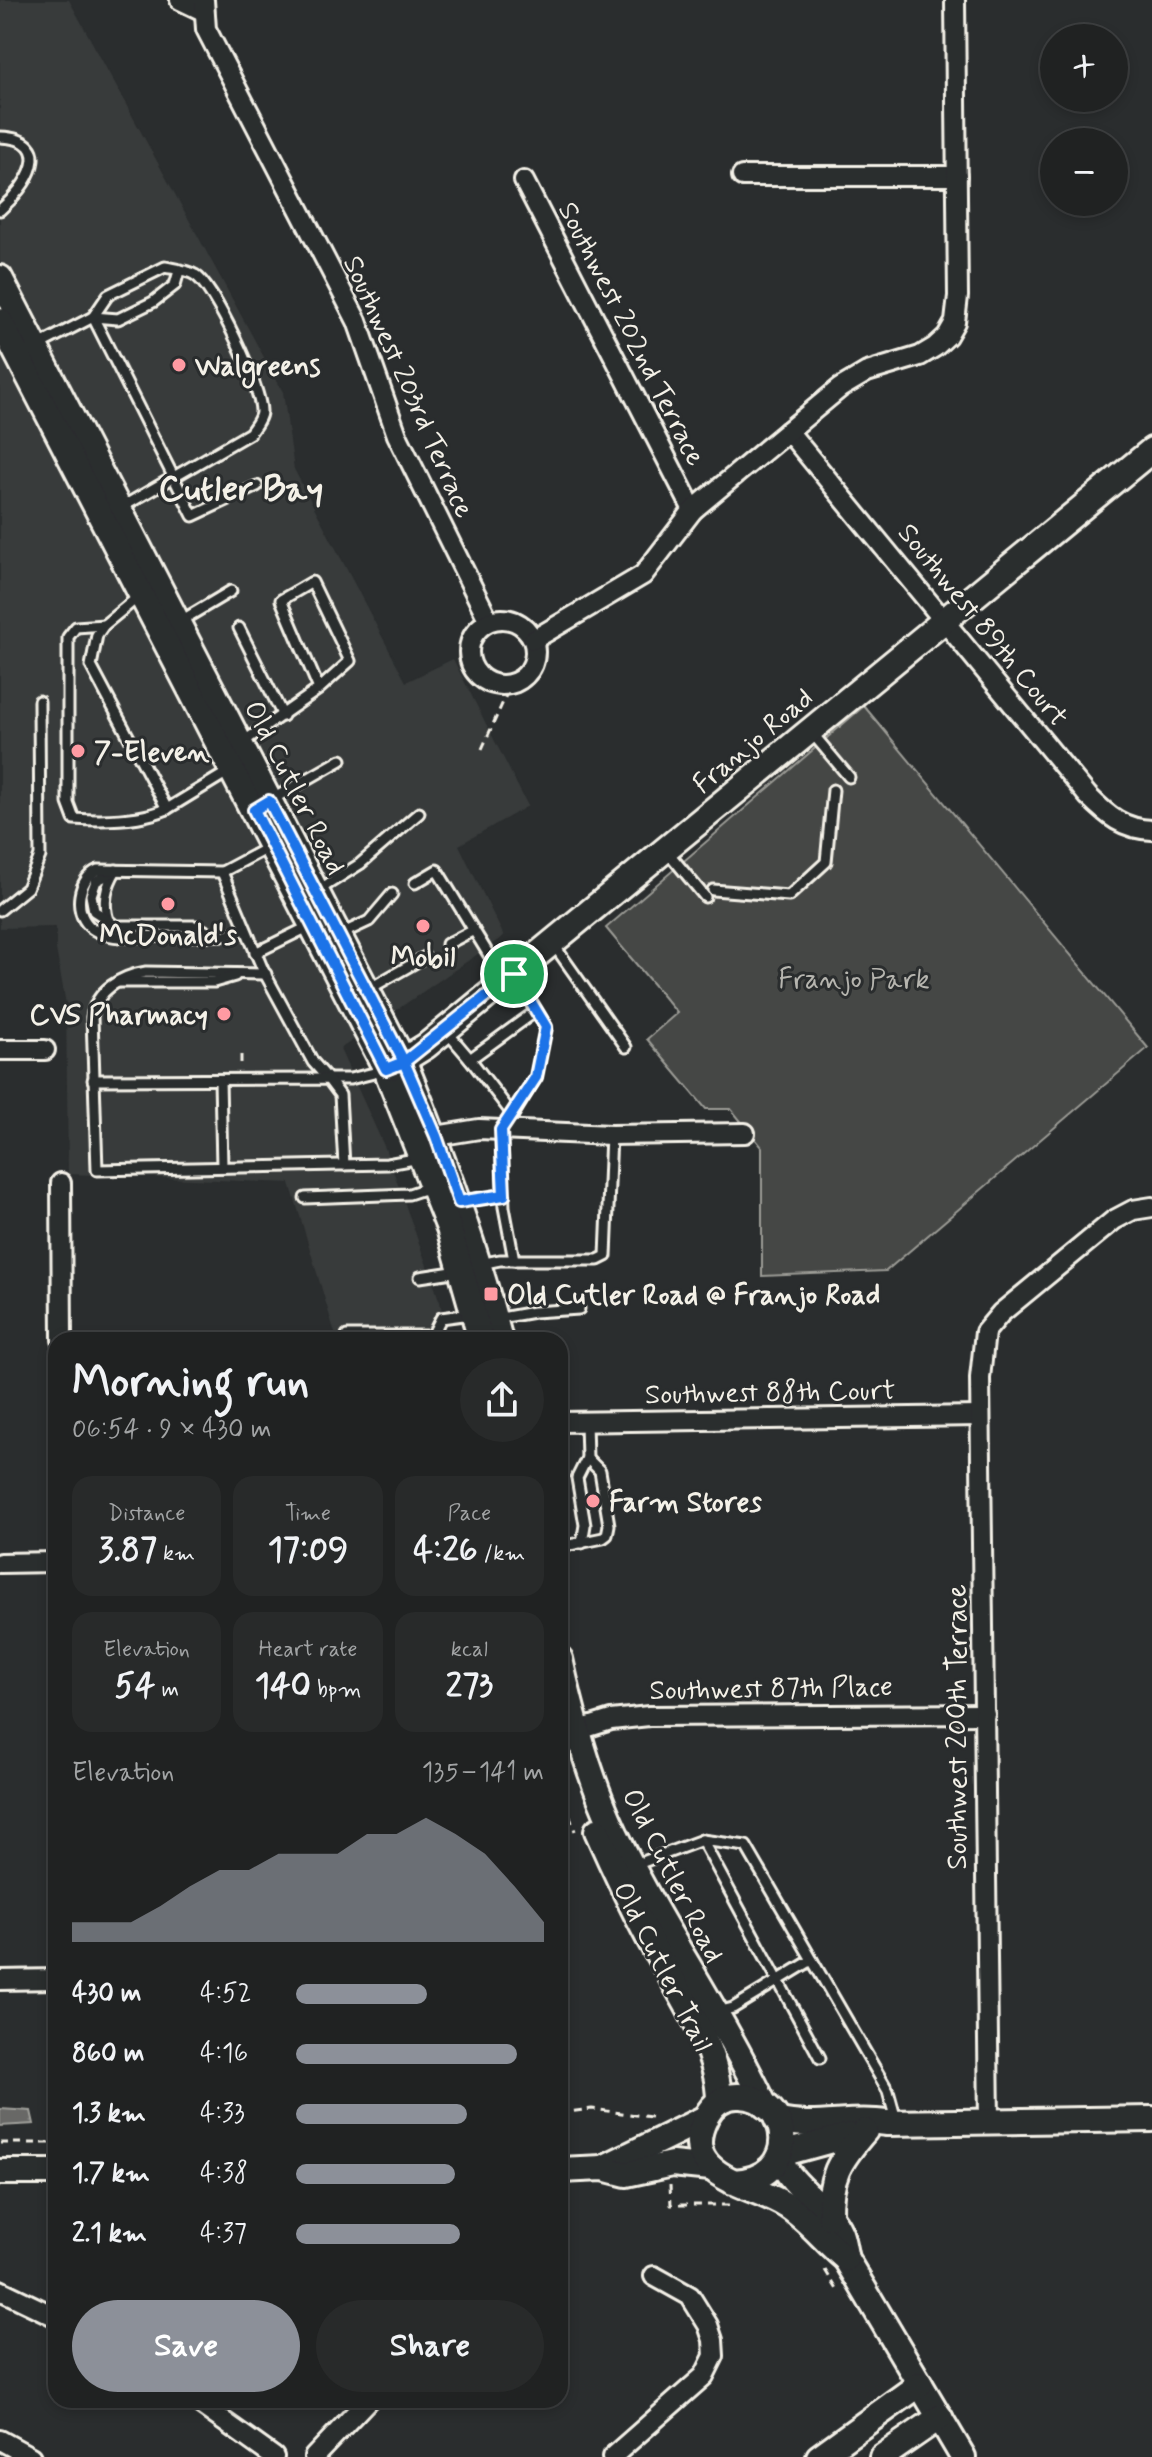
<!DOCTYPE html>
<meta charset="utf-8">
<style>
body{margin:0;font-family:Mynerve,sans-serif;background:#282a2a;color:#f1f3f6;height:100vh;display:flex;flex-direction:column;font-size:30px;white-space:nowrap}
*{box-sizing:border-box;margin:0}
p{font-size:26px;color:#a2a4a5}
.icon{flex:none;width:44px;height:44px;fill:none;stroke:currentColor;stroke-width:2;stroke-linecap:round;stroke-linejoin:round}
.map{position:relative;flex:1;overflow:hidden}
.panel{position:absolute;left:48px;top:1332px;width:520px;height:1076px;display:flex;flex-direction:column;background:#202222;border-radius:24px;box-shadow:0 4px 12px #0003,0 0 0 2px #3d3f40}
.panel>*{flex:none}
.fabs{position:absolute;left:1040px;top:24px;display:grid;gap:16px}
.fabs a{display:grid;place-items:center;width:88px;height:88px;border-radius:50%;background:#202222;box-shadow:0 4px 12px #0003,0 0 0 2px #3d3f40;font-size:40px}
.pin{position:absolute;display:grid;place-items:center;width:68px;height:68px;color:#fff;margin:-34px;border:4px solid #fff;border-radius:50%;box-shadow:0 2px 8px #0007}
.round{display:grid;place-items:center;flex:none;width:84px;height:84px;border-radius:42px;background:#282a2a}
.summary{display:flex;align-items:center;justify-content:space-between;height:136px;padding:0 24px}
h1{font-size:44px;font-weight:700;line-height:60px}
.metrics{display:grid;grid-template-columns:repeat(3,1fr);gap:12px;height:136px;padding:8px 24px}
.metrics div{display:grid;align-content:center;border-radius:20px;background:#282a2a;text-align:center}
.metrics b{font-size:34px;font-weight:700}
.metrics small{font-size:22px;font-weight:400}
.metrics p{font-size:22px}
.chart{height:224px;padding:16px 24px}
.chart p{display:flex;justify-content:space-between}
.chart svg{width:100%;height:144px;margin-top:8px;fill:#8c9099;opacity:.7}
.button{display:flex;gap:16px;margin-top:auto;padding:16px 24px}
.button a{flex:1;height:92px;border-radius:48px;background:#8c9099;color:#fff;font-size:32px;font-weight:700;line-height:92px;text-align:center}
.button a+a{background:#282a2a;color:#f1f3f6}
ul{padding:0 24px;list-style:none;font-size:26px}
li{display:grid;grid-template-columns:128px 96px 1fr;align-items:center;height:60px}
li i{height:20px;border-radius:10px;background:#8c9099}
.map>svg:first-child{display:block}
.built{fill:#373a3a}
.park{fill:#444645;stroke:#9c9c96;stroke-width:2}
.water{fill:url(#water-ripples);stroke:#9f9f9a;stroke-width:2}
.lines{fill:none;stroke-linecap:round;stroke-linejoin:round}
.lane-casing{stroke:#f4f1e8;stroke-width:15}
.street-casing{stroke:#f4f1e8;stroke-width:24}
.secondary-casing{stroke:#f4f1e8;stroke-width:30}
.path{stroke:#f4f1e8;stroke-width:3;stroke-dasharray:8 6;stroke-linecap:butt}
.lane{stroke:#2a2d2e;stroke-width:9}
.street{stroke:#2a2d2e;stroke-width:18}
.secondary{stroke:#2a2d2e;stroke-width:24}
.route-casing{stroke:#fff;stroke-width:16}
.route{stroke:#1a73e8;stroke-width:10}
.poi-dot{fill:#ff9aa2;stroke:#2a2d2e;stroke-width:3}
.labels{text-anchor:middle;stroke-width:6;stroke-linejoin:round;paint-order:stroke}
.street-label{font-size:28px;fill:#f4f1e8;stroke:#2a2d2e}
.poi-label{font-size:28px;font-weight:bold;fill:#f4f1e8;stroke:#2a2d2e;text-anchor:start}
.park-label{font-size:28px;fill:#b6b5af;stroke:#2a2d2e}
.district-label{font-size:36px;font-weight:bold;fill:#f4f1e8;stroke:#2a2d2e}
</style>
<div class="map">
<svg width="1152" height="2457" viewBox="0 0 1152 2457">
<defs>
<pattern id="water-ripples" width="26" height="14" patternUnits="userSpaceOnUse" patternTransform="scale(2)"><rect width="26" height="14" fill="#676866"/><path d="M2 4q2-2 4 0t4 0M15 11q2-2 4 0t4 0" fill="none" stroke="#7d7e7c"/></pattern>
</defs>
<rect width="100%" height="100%" fill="#2a2d2e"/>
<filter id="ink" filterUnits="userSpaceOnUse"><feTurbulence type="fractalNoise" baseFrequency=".0125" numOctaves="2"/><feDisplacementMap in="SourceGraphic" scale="16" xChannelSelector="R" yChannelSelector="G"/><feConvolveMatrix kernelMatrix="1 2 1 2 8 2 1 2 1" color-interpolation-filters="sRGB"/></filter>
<g filter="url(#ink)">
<path class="built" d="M0,0H69L283,392L294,469L406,682L453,659L528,806L459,845L504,936L340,1049L385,1148L440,1302L448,1340H337L290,1183L68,1174L66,1004L56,949V927L0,928Z"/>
<path class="park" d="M864,706L1148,1048L886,1271L762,1276V1147L731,1109H706L647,1039L677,1013L606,928Z"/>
<path class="water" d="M0,2109L31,2111L34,2124L0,2126Z"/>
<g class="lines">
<defs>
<g id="lane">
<path d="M0,137C59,139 26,188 0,210"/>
<path d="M93,317L193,516L257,486"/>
<path d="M93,317L118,319L153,302L175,285L179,271"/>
<path d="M35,347L93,317L108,295L165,267C174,269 187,270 195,275C214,286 262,389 261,412C261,419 254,427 250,433L122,507"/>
<path d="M138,597L104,625L97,635L91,666L167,809L231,770"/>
<path d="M179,622L231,591"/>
<path d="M104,625L76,627L68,637V803L74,819C104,821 139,821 167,809"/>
<path d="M239,628L283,716"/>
<path d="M812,733L849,777"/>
<path d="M243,742L319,689L350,661L312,582L281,600L319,689"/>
<path d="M271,800L341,760"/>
<path d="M666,850L705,897"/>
<path d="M116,870C106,886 102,902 108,920L115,926H196L211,934"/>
<path d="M222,872L263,970L313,1062L328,1079H350L386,1070"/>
<path d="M415,883L437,870L503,978"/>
<path d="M713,890L789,896L826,862L833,790"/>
<path d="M317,891L360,864L419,813"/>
<path d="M0,910L27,888L40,856L39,701"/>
<path d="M108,920L94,911L91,895L96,881L113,872"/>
<path d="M245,929L228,935L120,937C109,936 97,934 89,926C73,911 78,878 98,870L222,872L269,847"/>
<path d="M339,935L369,921L392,894"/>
<path d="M447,944L474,930"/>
<path d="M554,945L626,1047"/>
<path d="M255,953L310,926"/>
<path d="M266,974L146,972C121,976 96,990 92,1017L97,1170L387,1164L420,1158"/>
<path d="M118,982H214L235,976"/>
<path d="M367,990L425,957"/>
<path d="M447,1032L470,1059L536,1011"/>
<path d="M470,1059L513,1115"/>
<path d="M93,1080L328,1079L340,1095L344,1165"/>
<path d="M220,1080L222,1166"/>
<path d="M305,1198L409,1194L430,1187"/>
<path d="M460,1202L504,1195"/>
<path d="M514,1260L504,1207L501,1130L513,1115L536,1077L546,1027L516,977"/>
<path d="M480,1264L500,1260H598L606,1256L611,1135"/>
<path d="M420,1277L459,1271"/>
<path d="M495,1319L534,1312L579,1309"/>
<path d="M347,1336H432L441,1318L471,1314"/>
<path d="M582,1543L585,1525L577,1478L587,1458L586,1422"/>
<path d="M560,1547L603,1538L607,1535L609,1525L600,1471L587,1458"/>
<path d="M702,1840L820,2058"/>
<path d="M632,1866L702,1840L746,1846L888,2091L896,2120"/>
<path d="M717,2012L733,2008L812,1960"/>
</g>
<g id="street">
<path d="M180,0L203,11"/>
<path d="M204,0L206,29L357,321L397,435L489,621"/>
<path d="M742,176H957"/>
<path d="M524,181L693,510"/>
<path d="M788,431L1088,796C1108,816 1123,829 1152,830"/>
<circle cx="502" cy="652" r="33"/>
<path d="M533,640L643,575L693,510L840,388L867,372L920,356L935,347L947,336L955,322L958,296L955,0"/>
<path d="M0,1050H45"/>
<path d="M436,1136L479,1129L611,1135L745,1133"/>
<path d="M61,1183L62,1340"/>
<path d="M560,1422L980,1416"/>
<path d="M0,1563L56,1562"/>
<path d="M560,1736L611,1720L649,1716L985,1714"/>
<path d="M0,1980L56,1979"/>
<path d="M989,2122L980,1378L985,1332L1001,1313L1114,1220L1133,1210L1152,1207"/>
<path d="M0,2290L56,2317"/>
<path d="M194,2400L274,2457"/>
<path d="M0,2440L31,2457"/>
<path d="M314,2457L368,2400"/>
<path d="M612,2457L704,2376L714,2356L713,2340L708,2325L690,2296L654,2276"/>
</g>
<g id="secondary">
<path d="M0,278L404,1062C441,1153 475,1244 500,1340"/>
<path d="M0,321L386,1069L449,1228L481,1340"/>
<path d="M392,1067L426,1046L1152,450"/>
<path d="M560,1659C573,1719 589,1778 615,1833C660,1927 721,2012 765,2106"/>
<path d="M597,1831C613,1867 630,1903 648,1937C674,1985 719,2046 719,2101"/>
<path d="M777,2120C814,2130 849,2117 886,2123L1152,2119"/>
<path d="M781,2154L850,2135"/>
<path d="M779,2158C795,2192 827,2203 840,2233C843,2241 844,2251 846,2259L963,2457"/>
<path d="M603,2168L705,2118"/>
<path d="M560,2170L603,2168L626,2174L672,2164L711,2168"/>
<path d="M0,2172H56"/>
<path d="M733,2182C802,2180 793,2098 740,2096C725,2095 713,2103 706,2117C675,2178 755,2184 787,2206C810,2221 825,2242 846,2259"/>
<path d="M830,2217C829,2177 839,2161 865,2131"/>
<path d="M819,2457L920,2384"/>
<path d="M882,2457L940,2417"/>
</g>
</defs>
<use href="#lane" class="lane-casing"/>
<use href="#street" class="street-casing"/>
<use href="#secondary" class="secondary-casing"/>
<g class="path">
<path d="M482,749L511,684"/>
<path d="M241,1055V1067"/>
<path d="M560,1789L575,1831"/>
<path d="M560,2113L592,2109L651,2117"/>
<path d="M0,2143H56"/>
<path d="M670,2185L671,2205H730"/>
<path d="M825,2270L838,2291"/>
</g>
<use href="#lane" class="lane"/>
<use href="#street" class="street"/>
<use href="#secondary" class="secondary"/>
</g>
</g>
<g class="lines" filter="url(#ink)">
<defs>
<path id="route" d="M514,974L404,1062L269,801L254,810L386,1069L404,1062L436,1136L459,1202L504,1195L501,1130L536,1077L546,1027L514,974"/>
</defs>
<use href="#route" class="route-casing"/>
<use href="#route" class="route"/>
</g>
<g class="poi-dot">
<circle cx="179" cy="365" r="8"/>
<circle cx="78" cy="751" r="8"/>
<circle cx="168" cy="904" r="8"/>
<circle cx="423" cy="926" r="8"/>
<circle cx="224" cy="1014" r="8"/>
<rect x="483" y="1286" width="16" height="16" rx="4"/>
<circle cx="593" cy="1501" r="8"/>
</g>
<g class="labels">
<g class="street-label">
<text transform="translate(633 333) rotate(63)" y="10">Southwest 202nd Terrace</text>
<text transform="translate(410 386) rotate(66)" y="10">Southwest 203rd Terrace</text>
<text transform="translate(984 624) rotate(51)" y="10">Southwest 89th Court</text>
<text transform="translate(752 740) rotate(-40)" y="10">Franjo Road</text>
<text transform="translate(296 787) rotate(63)" y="10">Old Cutler Road</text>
<text transform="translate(770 1391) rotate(-1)" y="10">Southwest 88th Court</text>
<text transform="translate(771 1687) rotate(-1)" y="10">Southwest 87th Place</text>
<text transform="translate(956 1727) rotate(-90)" y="10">Southwest 200th Terrace</text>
<text transform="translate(674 1875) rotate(63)" y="10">Old Cutler Road</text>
<text transform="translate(664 1966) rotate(63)" y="10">Old Cutler Trail</text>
</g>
<g class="poi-label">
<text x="195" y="375">Walgreens</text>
<text x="94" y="761">7-Eleven</text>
<text x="168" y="944" text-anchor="middle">McDonald's</text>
<text x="423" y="966" text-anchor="middle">Mobil</text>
<text x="208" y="1024" text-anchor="end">CVS Pharmacy</text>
<text x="507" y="1304">Old Cutler Road @ Franjo Road</text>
<text x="609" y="1511">Farm Stores</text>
</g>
<g class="park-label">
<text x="854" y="988">Franjo Park</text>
</g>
<g class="district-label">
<text x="241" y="500">Cutler Bay</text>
</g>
</g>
</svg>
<div class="fabs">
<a>+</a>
<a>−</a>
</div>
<div class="pin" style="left:514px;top:974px;background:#1e9e55"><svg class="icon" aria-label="arrive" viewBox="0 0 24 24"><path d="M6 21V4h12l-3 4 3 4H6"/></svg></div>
<section class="panel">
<div class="summary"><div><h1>Morning run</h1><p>06:54 · 9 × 430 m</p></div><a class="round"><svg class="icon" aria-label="share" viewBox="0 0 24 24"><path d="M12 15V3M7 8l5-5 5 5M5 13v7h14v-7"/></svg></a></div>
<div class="metrics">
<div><p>Distance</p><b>3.87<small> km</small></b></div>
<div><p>Time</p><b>17:09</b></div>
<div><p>Pace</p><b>4:26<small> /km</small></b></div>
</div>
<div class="metrics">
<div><p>Elevation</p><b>54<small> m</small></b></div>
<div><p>Heart rate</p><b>140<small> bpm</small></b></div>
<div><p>kcal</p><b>273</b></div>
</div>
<div class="chart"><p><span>Elevation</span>135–141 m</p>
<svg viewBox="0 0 160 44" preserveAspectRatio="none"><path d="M0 44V38L10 38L20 38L30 33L40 27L50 22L60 22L70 17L80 17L90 17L100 11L110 11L120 6L130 11L140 17L150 27L160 38V44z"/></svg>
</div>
<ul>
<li><b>430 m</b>4:52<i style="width:53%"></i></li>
<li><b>860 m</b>4:16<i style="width:89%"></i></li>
<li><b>1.3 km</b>4:33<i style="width:69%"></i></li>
<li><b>1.7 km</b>4:38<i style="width:64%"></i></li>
<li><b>2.1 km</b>4:37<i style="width:66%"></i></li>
</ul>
<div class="button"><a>Save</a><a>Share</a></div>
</section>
</div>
